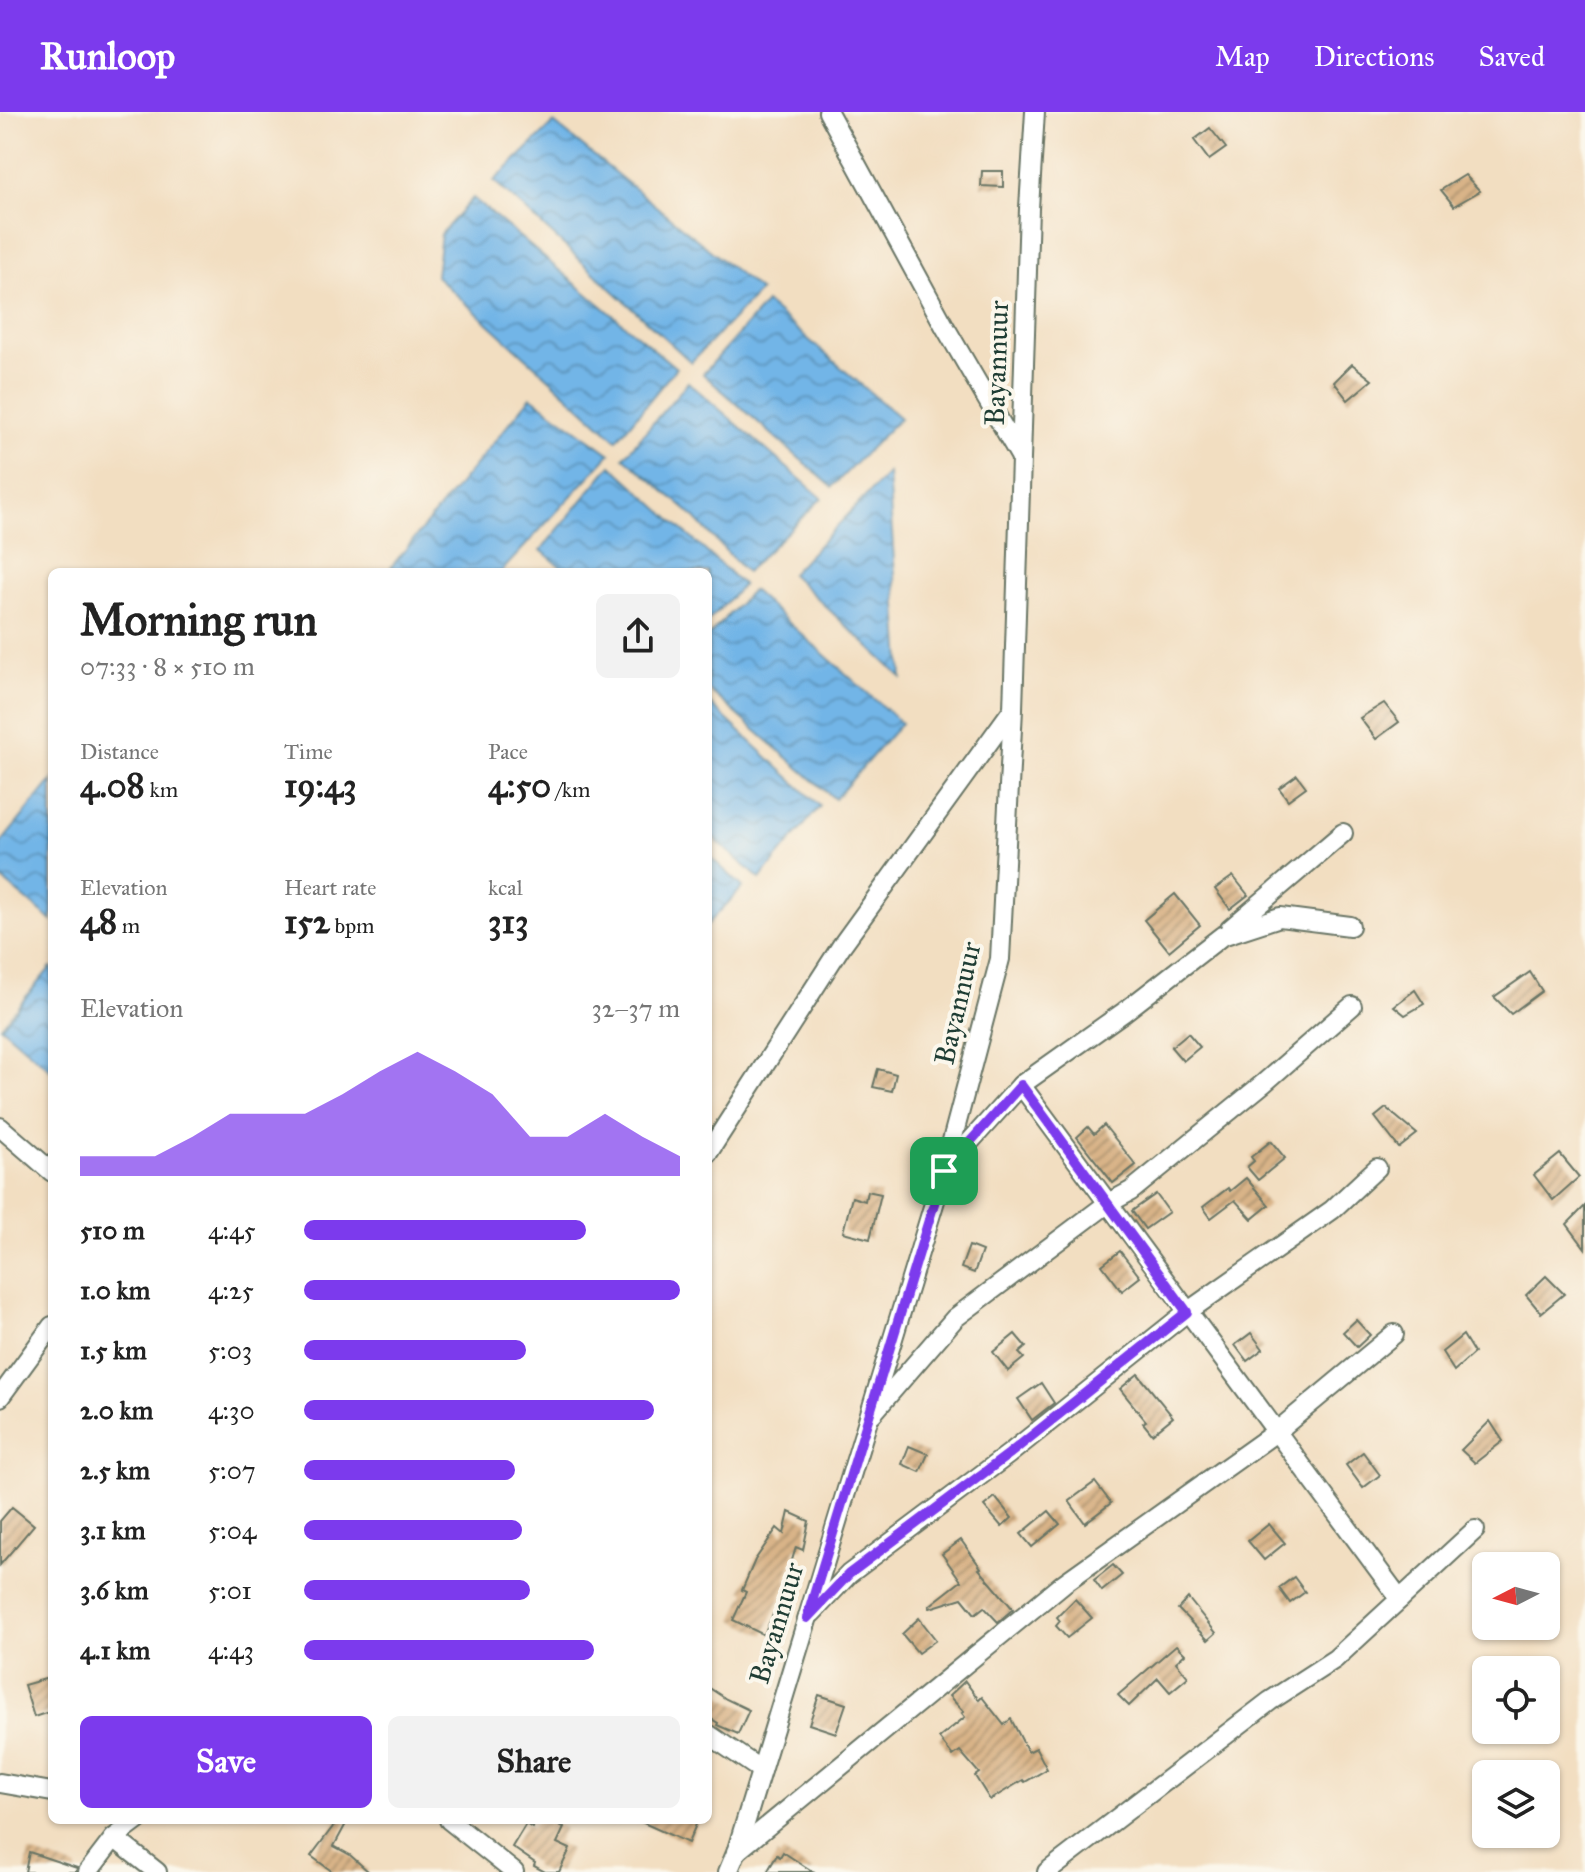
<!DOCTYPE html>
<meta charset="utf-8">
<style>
body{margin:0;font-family:"IM FELL Great Primer",serif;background:#f2f2f2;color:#222;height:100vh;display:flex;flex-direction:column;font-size:30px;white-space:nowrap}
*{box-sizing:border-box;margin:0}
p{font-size:26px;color:#767676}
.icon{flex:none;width:44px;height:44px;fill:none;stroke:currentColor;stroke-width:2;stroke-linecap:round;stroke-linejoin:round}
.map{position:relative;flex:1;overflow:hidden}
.sheet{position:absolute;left:48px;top:456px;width:664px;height:1256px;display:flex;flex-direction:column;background:#fff;border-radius:12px;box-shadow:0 2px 6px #0004}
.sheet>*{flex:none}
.needle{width:52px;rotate:264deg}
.fabs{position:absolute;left:1472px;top:1440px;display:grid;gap:16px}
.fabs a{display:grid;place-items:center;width:88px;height:88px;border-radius:12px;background:#fff;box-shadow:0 2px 6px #0004;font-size:40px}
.pin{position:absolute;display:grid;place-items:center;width:68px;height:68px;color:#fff;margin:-34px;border-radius:16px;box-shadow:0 4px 12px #0006}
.round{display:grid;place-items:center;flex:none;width:84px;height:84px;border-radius:12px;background:#f2f2f2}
.summary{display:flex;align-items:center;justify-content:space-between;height:136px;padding:0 32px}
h1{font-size:44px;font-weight:800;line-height:60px}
.metrics{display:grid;grid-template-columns:repeat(3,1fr);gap:12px;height:136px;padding:8px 32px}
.metrics div{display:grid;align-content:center}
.metrics b{font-size:34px;font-weight:800}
.metrics small{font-size:22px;font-weight:400}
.metrics p{font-size:22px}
.chart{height:224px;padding:16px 32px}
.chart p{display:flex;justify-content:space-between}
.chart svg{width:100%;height:144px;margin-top:8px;fill:#7c3aed;opacity:.7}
.primary-button{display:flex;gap:16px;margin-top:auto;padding:16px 32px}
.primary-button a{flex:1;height:92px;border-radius:12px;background:#7c3aed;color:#fff;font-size:32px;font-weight:800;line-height:92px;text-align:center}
.primary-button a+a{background:#f2f2f2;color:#222}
ul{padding:0 32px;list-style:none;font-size:26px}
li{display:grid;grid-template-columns:128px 96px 1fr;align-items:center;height:60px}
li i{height:20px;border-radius:10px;background:#7c3aed}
header{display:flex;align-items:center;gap:48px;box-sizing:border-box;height:112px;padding:0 40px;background:#7c3aed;color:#fff}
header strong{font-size:38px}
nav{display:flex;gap:44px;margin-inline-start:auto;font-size:28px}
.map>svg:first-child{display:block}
.water{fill:url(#water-waves);stroke:#48798e;stroke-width:2}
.building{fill:url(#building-hatch)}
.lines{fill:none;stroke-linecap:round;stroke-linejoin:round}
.minor-casing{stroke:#697565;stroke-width:22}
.minor{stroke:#fff;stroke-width:18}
.route-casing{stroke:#fff;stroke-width:16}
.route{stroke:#7c3aed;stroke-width:10}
.labels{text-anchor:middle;stroke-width:8;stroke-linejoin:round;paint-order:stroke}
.street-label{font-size:28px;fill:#1f3d34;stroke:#fbf7ec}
</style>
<header>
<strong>Runloop</strong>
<nav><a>Map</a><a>Directions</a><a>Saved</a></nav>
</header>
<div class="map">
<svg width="1585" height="1760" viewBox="0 0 1585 1760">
<defs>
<pattern id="water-waves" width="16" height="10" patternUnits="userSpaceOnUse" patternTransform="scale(2)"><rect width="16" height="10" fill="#72b5e7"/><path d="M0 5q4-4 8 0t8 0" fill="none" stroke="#5d94bc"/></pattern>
<pattern id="building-hatch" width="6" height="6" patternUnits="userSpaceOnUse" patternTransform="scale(2)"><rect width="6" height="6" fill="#d9b488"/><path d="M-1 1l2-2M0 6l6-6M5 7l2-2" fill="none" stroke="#af9470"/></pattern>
</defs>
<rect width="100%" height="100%" fill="#fbf7ec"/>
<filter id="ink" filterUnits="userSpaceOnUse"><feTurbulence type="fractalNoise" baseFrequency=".0125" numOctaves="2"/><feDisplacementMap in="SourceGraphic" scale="16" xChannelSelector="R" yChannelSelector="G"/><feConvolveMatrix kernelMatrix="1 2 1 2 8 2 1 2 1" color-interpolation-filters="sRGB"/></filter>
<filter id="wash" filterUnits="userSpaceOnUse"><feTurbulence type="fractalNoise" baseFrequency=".006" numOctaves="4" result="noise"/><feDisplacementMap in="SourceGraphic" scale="32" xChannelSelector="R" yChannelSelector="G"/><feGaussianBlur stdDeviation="1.8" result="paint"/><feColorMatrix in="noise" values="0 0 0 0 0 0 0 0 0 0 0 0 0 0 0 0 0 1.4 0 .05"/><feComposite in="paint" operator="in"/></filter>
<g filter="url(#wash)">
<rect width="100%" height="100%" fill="#f2dec1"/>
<g class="water">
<path d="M554,11L760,179L691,250L494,69Z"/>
<path d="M473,86L676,256L617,328L436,164L441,122Z"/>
<path d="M766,191L900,306L832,375L703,262Z"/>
<path d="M688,270L822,386L746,460L690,401L624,345Z"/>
<path d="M531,285L610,342L501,460H397L391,455Z"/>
<path d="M611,353L743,473L708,509V460H567L541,438Z"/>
<path d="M888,361L902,566L791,462Z"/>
<path d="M752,478L901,611L835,687L708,577V525Z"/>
<path d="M708,590L820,694L760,767L708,722Z"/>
<path d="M52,668V809L0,766V732Z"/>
<path d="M708,743L743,775L708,812Z"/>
<path d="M51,855H52V959L1,915Z"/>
</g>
<g id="blocks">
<g class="building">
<path d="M1210,16L1226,36L1209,48L1194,28Z"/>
<path d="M982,59H1003V75L981,74Z"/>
<path d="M1465,63L1480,79L1454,94L1441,78Z"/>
<path d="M1352,252L1372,268L1348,288L1334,270Z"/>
<path d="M1384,591L1399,610L1376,627L1360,606Z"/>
<path d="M1297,663L1306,675L1288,688L1279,676Z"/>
<path d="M1233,764L1248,783L1230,797L1215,777Z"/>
<path d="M1175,782L1200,813L1169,839L1144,808Z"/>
<path d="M1530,860L1542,879L1511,902L1494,885Z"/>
<path d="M1415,878L1424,892L1405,903L1394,894Z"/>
<path d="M1188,921L1200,935L1183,949L1171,935Z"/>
<path d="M878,957L896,962L892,979L873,975Z"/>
<path d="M1386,996L1417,1022L1399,1036L1375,1005Z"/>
<path d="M1104,1013L1136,1053L1113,1071L1077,1025L1088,1015L1094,1022Z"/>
<path d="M1271,1029L1285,1046L1258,1068L1247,1055L1254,1049L1251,1045Z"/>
<path d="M1560,1042L1579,1065L1553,1088L1534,1063Z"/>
<path d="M1246,1066L1269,1093L1252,1107L1235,1088L1211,1106L1203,1095L1228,1076L1230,1079Z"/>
<path d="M867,1079L881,1082L870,1127L843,1120L852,1085L865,1089Z"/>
<path d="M1156,1082L1169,1100L1145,1117L1132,1099Z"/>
<path d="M1585,1094V1136L1567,1112Z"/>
<path d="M969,1134L982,1139L974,1161L961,1156Z"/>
<path d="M1120,1139L1140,1165L1122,1179L1102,1153Z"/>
<path d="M1546,1164L1564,1182L1541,1201L1526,1183Z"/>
<path d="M1356,1208L1370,1223L1357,1235L1343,1220Z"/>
<path d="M1251,1221L1263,1237L1247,1249L1235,1233Z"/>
<path d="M1015,1222L1026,1235L1019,1241L1024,1246L1008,1259L993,1240Z"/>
<path d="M1463,1223L1474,1241L1454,1259L1442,1240Z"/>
<path d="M1138,1262L1173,1305L1152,1322L1143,1311L1146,1309L1120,1277Z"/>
<path d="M1041,1271L1054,1291L1032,1308L1018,1287Z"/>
<path d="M1490,1309L1503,1329L1475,1351L1461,1338Z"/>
<path d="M909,1334L928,1342L920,1360L902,1352Z"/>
<path d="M1363,1340L1380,1363L1363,1376L1346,1353Z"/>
<path d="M1095,1370L1111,1391L1085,1411L1069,1389Z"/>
<path d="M995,1385L1012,1406L1002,1415L984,1394Z"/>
<path d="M12,1395L34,1413L0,1453V1409Z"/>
<path d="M1049,1399L1060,1412L1032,1435L1021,1422Z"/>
<path d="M789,1400L809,1409L803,1438L796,1435L786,1468L788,1469L764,1523L733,1508L746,1480L742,1478L755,1448L777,1416L784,1422Z"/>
<path d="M1269,1412L1285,1431L1264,1448L1248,1429Z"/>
<path d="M961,1428L981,1456L979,1457L1013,1497L998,1510L984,1495L975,1502L962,1486L930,1496L929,1494L961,1469L942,1442Z"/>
<path d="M1113,1453L1122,1463L1102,1479L1094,1468Z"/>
<path d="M1294,1465L1305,1480L1290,1491L1279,1476Z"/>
<path d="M1188,1486L1216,1521L1208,1528L1178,1497Z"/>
<path d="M1075,1487L1092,1506L1067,1526L1056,1514L1060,1509L1057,1505Z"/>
<path d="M919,1506L936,1528L918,1541L902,1522Z"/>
<path d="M1176,1533L1185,1542L1176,1550L1188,1565L1170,1580L1158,1566L1129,1594L1118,1583Z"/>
<path d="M52,1565V1599L34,1605L24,1573Z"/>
<path d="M965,1569L979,1588L982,1585L1004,1613L1011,1607L1028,1640L1036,1636L1047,1657L1025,1670L1023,1668L990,1688L975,1664L979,1661L960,1639L953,1644L939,1626L965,1605L962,1601L964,1600L949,1584Z"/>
<path d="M708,1575L726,1587L749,1598L738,1622L717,1613L718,1611L708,1605Z"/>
<path d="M819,1583L846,1592L836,1621L809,1612Z"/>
<path d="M338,1708L347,1710L334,1734L350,1743L369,1760H333L311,1744Z"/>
<path d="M538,1708H548L564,1716L557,1731L570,1737L559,1760H545L534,1754L535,1751L512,1735L526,1712L532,1716Z"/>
<path d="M637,1708H698L688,1731Z"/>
<path d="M29,1740L77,1756L76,1760H25Z"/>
<path d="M783,1740L812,1759L815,1760H767L777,1743L780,1745Z"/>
</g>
</g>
</g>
<g filter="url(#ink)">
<use href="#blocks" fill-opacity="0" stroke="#697565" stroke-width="2"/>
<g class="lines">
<defs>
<g id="minor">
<path d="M828,0L945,215L1020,344"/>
<path d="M1230,817L1343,721"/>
<path d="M1021,973L1124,900L1222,824L1280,805L1350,814"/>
<path d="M0,1015L52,1060"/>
<path d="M708,1041L842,833L1013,597"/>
<path d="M947,1055L1021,973L1400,1487"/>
<path d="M0,1285L52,1214"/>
<path d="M872,1302L955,1206L1107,1092L1131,1079L1264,971L1352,894"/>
<path d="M812,1501L849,1462L1009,1342L1187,1200L1332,1098L1377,1056"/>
<path d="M708,1622L761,1658"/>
<path d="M0,1671L52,1680"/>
<path d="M449,1708L514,1760"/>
<path d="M114,1726L157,1760"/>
<path d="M736,1740L1064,1471L1276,1320L1394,1222"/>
<path d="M88,1760L114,1726L138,1708"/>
<path d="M728,1760L736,1741L944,1059L1000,847L1013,597L1029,96L1035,0"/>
<path d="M1047,1760L1270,1589L1335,1547L1475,1418"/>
</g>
</defs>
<use href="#minor" class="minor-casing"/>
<use href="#minor" class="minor"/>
</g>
</g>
<g class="lines" filter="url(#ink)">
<defs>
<path id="route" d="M1021,973L1187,1200L1009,1342L849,1462L807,1506L944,1059Z"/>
</defs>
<use href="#route" class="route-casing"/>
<use href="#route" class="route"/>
</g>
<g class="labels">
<g class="street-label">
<text transform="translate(996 251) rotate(-88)" y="10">Bayannuur</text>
<text transform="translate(957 891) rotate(-77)" y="10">Bayannuur</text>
<text transform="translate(776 1511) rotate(-73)" y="10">Bayannuur</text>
</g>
</g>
</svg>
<div class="fabs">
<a><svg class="needle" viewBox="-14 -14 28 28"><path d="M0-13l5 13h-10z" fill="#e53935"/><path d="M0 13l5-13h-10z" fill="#767676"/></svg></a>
<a><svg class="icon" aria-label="locate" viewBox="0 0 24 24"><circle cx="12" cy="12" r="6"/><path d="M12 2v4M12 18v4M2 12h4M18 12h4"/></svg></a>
<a><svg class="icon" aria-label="layers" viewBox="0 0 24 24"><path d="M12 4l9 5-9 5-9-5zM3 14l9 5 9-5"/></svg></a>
</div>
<div class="pin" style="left:944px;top:1059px;background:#1e9e55"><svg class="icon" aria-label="arrive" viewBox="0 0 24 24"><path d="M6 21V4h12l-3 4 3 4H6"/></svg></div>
<section class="sheet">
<div class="summary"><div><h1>Morning run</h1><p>07:33 · 8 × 510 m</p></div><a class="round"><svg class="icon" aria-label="share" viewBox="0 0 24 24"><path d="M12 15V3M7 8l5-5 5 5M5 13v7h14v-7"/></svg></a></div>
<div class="metrics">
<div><p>Distance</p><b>4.08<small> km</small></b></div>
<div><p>Time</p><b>19:43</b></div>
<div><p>Pace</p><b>4:50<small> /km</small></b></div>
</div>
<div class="metrics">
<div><p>Elevation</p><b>48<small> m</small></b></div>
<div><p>Heart rate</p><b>152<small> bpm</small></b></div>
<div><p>kcal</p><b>313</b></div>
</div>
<div class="chart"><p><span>Elevation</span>32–37 m</p>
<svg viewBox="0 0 160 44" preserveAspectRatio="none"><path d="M0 44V38L10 38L20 38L30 32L40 25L50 25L60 25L70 19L80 12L90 6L100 12L110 19L120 32L130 32L140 25L150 32L160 38V44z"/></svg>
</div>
<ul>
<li><b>510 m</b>4:45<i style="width:75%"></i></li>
<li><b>1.0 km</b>4:25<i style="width:100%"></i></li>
<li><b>1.5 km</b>5:03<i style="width:59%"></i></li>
<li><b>2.0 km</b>4:30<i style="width:93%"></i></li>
<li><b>2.5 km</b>5:07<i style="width:56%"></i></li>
<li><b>3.1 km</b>5:04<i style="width:58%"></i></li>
<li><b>3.6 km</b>5:01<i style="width:60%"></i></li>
<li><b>4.1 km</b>4:43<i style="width:77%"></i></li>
</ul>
<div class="primary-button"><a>Save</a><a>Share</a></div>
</section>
</div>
